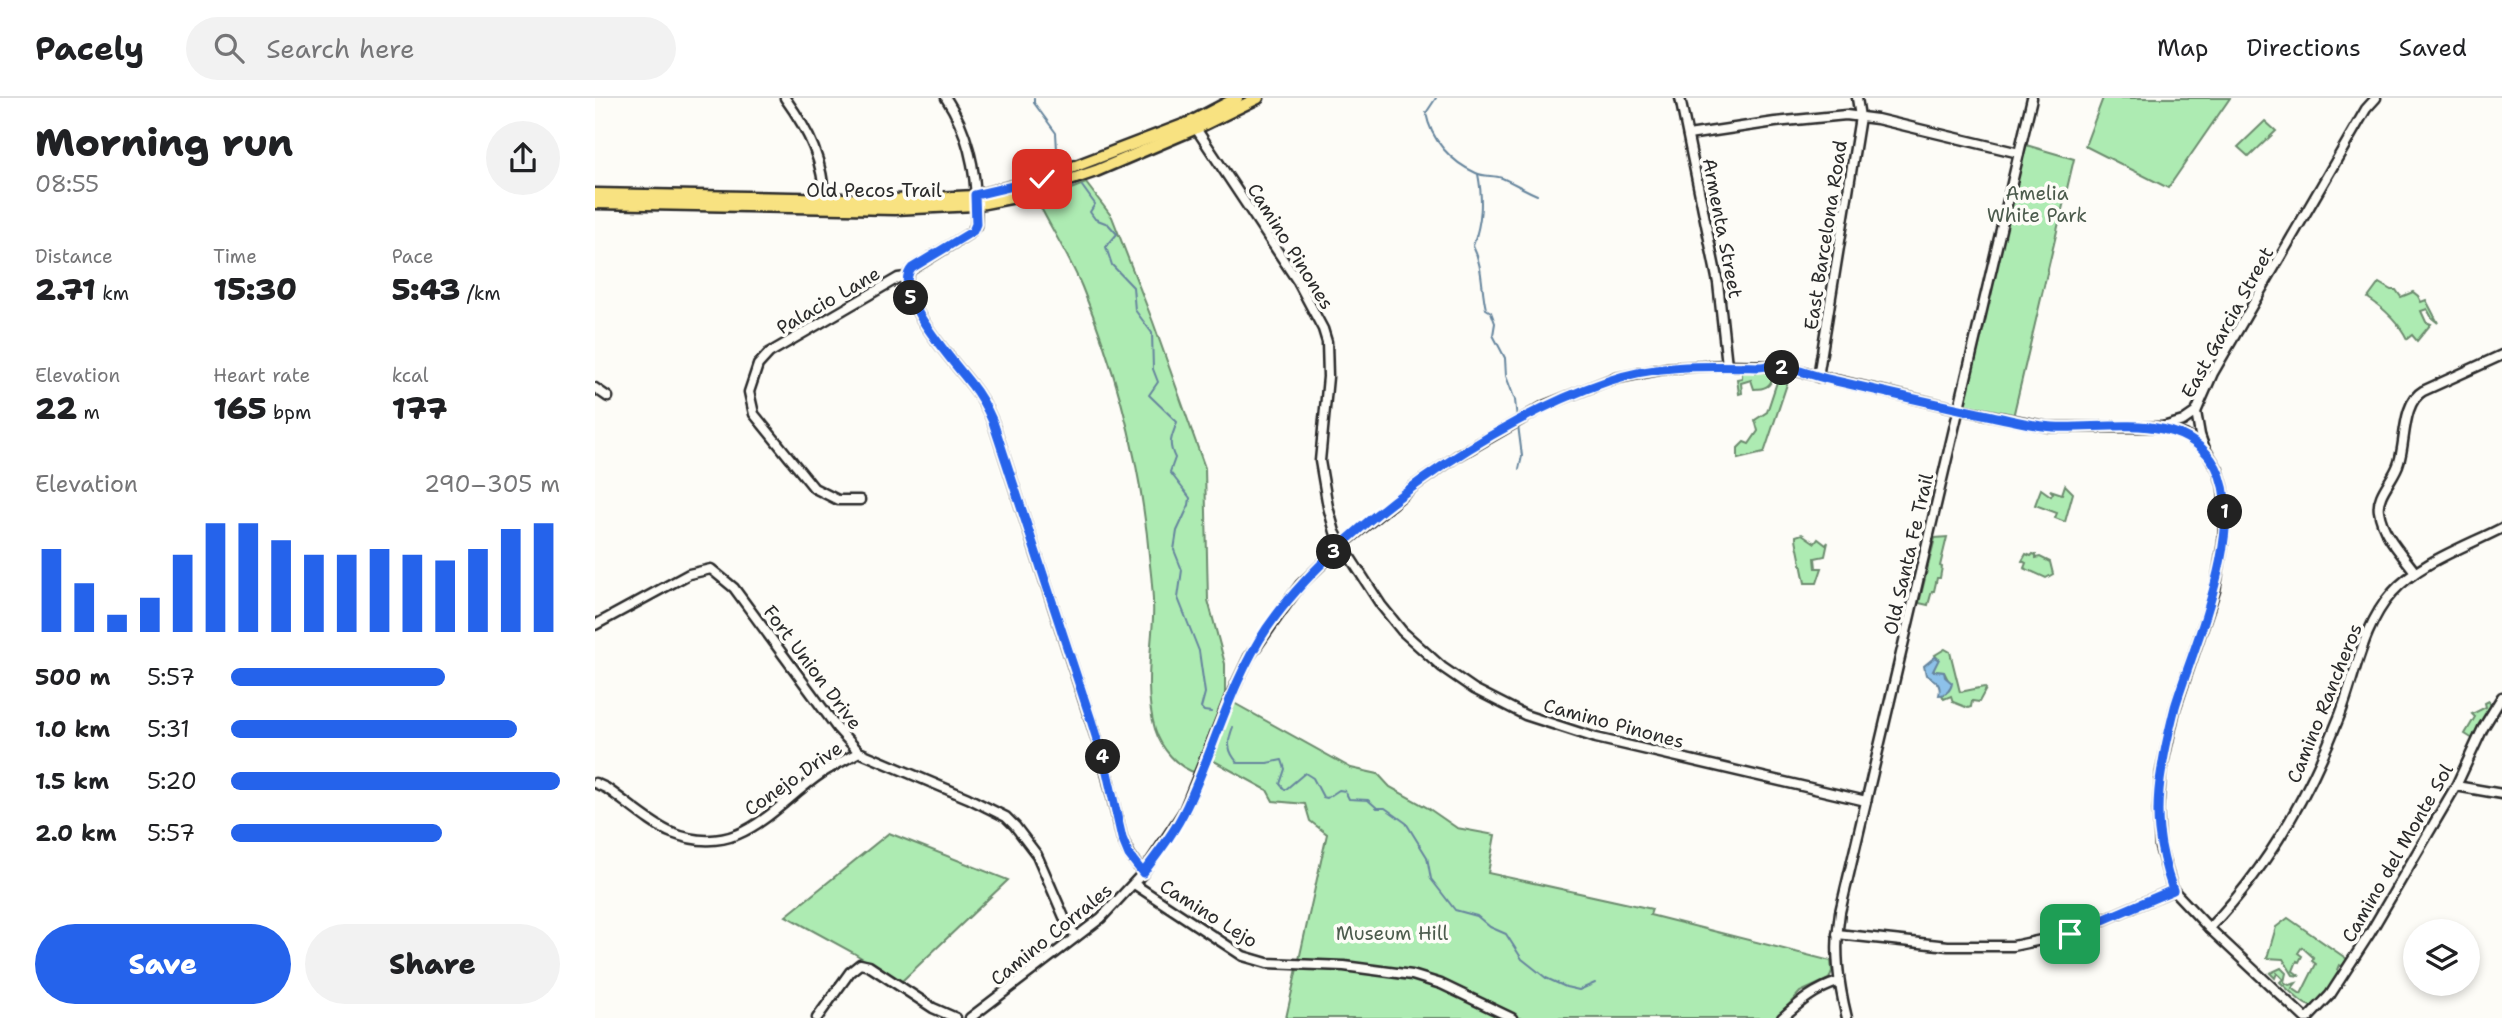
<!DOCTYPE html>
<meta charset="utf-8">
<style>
body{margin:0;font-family:"Shantell Sans",sans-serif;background:#f2f2f2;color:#202124;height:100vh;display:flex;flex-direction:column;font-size:26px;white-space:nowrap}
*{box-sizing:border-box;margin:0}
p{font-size:23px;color:#757577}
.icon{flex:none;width:38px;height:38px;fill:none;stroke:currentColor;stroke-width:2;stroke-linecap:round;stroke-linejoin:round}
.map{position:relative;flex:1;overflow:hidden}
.drawer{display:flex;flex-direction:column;background:#fff;width:595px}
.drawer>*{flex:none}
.fabs{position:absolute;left:1808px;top:821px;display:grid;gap:14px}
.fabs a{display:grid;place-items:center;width:77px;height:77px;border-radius:50%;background:#fff;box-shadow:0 4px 10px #0003;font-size:35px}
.pin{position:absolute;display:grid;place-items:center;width:60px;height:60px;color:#fff;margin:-30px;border-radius:14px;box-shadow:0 4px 10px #0006}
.km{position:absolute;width:35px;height:35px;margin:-18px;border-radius:50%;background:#222;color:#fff;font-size:19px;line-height:35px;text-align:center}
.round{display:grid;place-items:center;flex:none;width:74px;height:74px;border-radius:37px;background:#f2f2f2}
.summary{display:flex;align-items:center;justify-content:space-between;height:119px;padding:0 35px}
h1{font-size:38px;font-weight:800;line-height:52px}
.figures{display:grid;grid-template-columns:repeat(3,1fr);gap:10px;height:119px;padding:7px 35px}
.figures div{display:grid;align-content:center}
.figures b{font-size:30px;font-weight:800}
.figures small{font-size:19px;font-weight:400}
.figures p{font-size:19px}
.chart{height:196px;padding:14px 35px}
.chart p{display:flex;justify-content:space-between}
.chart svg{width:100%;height:126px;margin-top:7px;stroke:#2563eb;stroke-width:6}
.cta{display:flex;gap:14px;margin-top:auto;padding:14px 35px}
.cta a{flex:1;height:80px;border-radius:42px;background:#2563eb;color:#fff;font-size:28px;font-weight:800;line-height:80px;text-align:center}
.cta a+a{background:#f2f2f2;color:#202124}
ul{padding:0 35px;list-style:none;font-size:23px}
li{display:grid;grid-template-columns:112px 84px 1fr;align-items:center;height:52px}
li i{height:18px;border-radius:9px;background:#2563eb}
header{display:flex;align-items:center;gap:42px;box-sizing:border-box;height:98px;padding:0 35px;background:#fff;border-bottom:2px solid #e0e0e0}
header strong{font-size:33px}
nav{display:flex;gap:38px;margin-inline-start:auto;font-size:24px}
.search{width:490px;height:63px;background:#f2f2f2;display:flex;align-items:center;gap:18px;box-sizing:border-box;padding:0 24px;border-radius:38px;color:#757577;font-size:26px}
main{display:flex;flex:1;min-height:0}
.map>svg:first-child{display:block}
.green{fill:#adebb2;stroke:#6c8b6e;stroke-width:2}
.water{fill:#8dc1e9;stroke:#66859d;stroke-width:2}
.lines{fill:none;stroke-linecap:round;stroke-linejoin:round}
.stream{stroke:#66859d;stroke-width:2}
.minor-casing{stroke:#2b2b2b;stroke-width:13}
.major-casing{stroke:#2b2b2b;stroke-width:15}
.minor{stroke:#fdfcf7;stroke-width:8}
.major{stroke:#f8e281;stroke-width:10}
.route-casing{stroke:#fff;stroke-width:14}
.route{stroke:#2563eb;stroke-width:9}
.labels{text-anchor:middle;stroke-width:7;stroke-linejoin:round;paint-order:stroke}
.street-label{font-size:19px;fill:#2b2b2b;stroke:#fdfcf7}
.park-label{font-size:19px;fill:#4c5b4d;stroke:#fdfcf7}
</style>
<header>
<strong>Pacely</strong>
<div class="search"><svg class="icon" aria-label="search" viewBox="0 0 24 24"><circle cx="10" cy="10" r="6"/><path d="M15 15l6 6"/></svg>Search here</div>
<nav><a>Map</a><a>Directions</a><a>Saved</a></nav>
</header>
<main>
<section class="drawer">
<div class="summary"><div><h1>Morning run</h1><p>08:55</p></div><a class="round"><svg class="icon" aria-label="share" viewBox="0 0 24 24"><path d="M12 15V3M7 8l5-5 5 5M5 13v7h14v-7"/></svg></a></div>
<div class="figures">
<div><p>Distance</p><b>2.71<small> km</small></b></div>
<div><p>Time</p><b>15:30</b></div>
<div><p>Pace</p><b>5:43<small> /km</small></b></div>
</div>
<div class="figures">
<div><p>Elevation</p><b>22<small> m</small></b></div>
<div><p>Heart rate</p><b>165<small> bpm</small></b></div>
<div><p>kcal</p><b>177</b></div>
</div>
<div class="chart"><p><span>Elevation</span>290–305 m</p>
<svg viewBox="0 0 160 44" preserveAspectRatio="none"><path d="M5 44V15M15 44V27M25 44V38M35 44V32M45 44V17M55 44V6M65 44V6M75 44V12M85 44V17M95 44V17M105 44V15M115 44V17M125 44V19M135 44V15M145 44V8M155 44V6"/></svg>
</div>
<ul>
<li><b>500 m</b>5:57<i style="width:65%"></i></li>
<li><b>1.0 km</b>5:31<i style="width:87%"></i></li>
<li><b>1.5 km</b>5:20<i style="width:100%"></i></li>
<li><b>2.0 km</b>5:57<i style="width:64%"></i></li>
</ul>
<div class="cta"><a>Save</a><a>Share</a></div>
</section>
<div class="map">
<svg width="1907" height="920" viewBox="0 0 1907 920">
<rect width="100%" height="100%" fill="#fdfcf7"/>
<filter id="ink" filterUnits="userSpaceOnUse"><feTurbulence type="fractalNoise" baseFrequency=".0143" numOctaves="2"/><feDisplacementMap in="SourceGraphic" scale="14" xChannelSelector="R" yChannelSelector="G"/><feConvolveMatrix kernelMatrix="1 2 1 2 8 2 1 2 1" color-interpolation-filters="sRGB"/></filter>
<g filter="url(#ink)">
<g class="green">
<path d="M1508,0H1635L1573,90L1490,48Z"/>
<path d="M1670,23L1681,33L1654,59L1643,49Z"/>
<path d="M1431,47L1479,61L1418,319L1374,310L1369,305Z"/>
<path d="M491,85L517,119L558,224L610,370L613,502L630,566V600L756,670L783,676L795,689L833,710L862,730L900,737L893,775L1057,811L1055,817L1236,863L1237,873L1234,881L1205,894L1182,920H691L732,736L715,723L710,706L678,703L672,692L610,658L602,675C582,670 566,650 560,631C549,594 556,557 558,520C559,503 557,484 555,467C547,369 524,280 487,189C475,160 457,132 443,104Z"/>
<path d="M1784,185L1796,192H1801L1806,199L1818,194L1823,198L1826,204L1831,202L1843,225L1837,220L1832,211L1826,213L1831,224L1836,226L1822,243L1817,237L1812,241C1803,223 1790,211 1773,200Z"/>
<path d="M1147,274H1175L1178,278C1176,289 1169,291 1159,291L1156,282L1146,285L1147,295L1144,296L1142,281L1147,280Z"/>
<path d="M1184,278L1194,280L1169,355L1143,361V350L1149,344L1154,346L1163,333L1160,322L1172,314Z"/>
<path d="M1470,387L1478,395L1470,424L1460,420L1462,415L1440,407L1446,391L1456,398L1458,395L1455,392L1467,396Z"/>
<path d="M1207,436L1220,445L1223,441L1231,447L1233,444L1230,458L1220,460L1221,470H1227L1222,485H1210L1201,441V438Z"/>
<path d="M1352,439L1345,468L1347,469L1345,480H1342L1339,493H1337L1333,507L1324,505L1340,440Z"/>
<path d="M1431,456L1436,458L1438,456L1441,457V460L1445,459L1455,464L1458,476L1451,480L1429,470L1431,465L1427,463Z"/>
<path d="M1350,551L1355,554L1365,594L1389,589L1391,591L1384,604L1377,603L1376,609L1373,610L1358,604L1356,598L1349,601L1347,597L1351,595L1353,582L1349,574L1338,573V568L1343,561L1340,557Z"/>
<path d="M1894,603L1897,611L1878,641L1870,636L1880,619L1877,616L1891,609L1890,605Z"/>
<path d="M294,735L413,782L306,884L257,854L191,818Z"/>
<path d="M1693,820L1752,861L1747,868L1744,867L1742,872L1744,875C1718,916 1722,919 1685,884L1688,881L1682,875L1680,880L1675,875L1686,870L1691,875L1689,884L1694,887L1701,885L1697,890L1706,896L1721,866L1717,863L1719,860L1707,849L1703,855L1707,858L1704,864L1702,863L1698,873L1705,878L1698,877L1688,861L1672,860L1681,829Z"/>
</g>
<path class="water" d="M1340,559L1344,561L1338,573L1349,574L1350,579L1357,585C1356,592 1351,597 1344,597C1347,586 1340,582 1331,577L1329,568Z"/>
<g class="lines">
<g class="stream">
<path d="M439,0V5L461,35L462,52L469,60"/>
<path d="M841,0L831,15C836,42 856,64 881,75C889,79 899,77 907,80C919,85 930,92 942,97"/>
<path d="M883,76C888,102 887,123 878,148C888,168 886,190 891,211L896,214L900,225L898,237L910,260L911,278L920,302L922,321"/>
<path d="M487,88L500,106L495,114L500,121L513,126L522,136L511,149L517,167L538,189L540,212L557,235L558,271L563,284L554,297L582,324C577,339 572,344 580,360L575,374L595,400L594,407L582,433L579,452L587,472L583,500L604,553L610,595L606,610L609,613L616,614"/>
<path d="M923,327L927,358L924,371"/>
<path d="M638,629C632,644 632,653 643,665H672L687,662L690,671L685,686L690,692L710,675L718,680L728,699L732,700L744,692L750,693L754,701L773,702L782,710H790L811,725L832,759L836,781L860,812L882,818L895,829L911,836L927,861L951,880L971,889L984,892L1000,885"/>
</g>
<defs>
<g id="minor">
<path d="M190,0C215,35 228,62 230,106"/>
<path d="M351,0C376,38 383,84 381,128L375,135L317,171C294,194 361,266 376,286C385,297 392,310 398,324L508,661L527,740L535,757L548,775"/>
<path d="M1085,0L1123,185L1132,267"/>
<path d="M598,26L703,184L728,231L732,244L733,279L725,363L733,409L740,434L747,447L786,507L807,533L847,569L879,591L930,617L1001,640L1271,703"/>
<path d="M1093,37L1180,24L1251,17L1282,21L1424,55"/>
<path d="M1223,279L1265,19L1262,0"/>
<path d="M0,290L13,299"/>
<path d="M1568,329L1590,337L1610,351"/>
<path d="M265,402H243L219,390L159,316L154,294L163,267L174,255L303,180L311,179"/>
<path d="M1820,474C1807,456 1787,436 1784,413C1781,396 1800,380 1804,364C1811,343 1807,305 1828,293L1907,257"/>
<path d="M0,527L94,476L116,471L139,490L242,630L264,654L373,700L411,719L420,728L442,757L472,826L481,838"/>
<path d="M0,685L11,690C29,702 58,728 77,735C146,762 178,708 227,675C239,667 252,661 264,654"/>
<path d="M1861,688L1907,696"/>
<path d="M539,786L648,858L672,865L749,868L817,877L846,886L917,920"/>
<path d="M1614,830C1672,771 1715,694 1745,617C1760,578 1768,527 1797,495C1823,465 1872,448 1907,430"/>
<path d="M1242,836L1353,848H1418L1475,836L1578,792"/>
<path d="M222,920L255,874L265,866L274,868L338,910L361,920"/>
<path d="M375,920L506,820L548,775L589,713L635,599L654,559L705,487L747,447L819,388L861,359L951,307L1017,281L1073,270L1132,267L1181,268L1364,311L1454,329H1568L1588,323L1601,314"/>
<path d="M1187,920C1205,904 1220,891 1243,884"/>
<path d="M1252,920C1243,884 1239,851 1245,814L1437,0"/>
<path d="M1710,920L1614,830L1578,792L1565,749L1563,712L1566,674L1580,611L1620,493L1628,445L1630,415L1628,389L1623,372L1610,351L1605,337L1601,314L1618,275L1771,11L1781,0"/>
<path d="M1713,920L1735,897L1775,835L1861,688L1888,630L1907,599"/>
</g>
<g id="major">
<path d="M0,96L300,102L380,98L447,81L596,24L642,0"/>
<path d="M0,105L300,111L380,107L431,97L501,73L602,30L663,0"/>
</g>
</defs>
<use href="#minor" class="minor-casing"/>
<use href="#major" class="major-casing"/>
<use href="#minor" class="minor"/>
<use href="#major" class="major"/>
</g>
</g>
<g class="lines" filter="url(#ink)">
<defs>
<path id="route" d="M447,81L380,97L381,126L378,133L317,170C294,194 361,266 376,286C385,297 392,310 398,324L496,622L512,674L527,740L534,757L548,775C564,754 581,732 592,708C620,649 635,585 672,530C742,429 897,322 1013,283C1062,266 1112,268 1163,269C1169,269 1175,267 1181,268C1201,270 1221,279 1241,283C1293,295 1345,307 1397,318C1417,322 1438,328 1458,329C1513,332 1590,311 1621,369C1653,429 1598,549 1580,609C1575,629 1570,650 1567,670C1559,715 1563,749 1578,792L1475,836"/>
</defs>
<use href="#route" class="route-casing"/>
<use href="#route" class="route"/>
</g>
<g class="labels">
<g class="street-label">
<text x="279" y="99">Old Pecos Trail</text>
<text transform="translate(1128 130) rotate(79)" y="7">Armenta Street</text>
<text transform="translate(1230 137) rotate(-81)" y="7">East Barcelona Road</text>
<text transform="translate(696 148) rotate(58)" y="7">Camino Pinones</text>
<text transform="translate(233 202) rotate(-30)" y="7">Palacio Lane</text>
<text transform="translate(1632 224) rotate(-61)" y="7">East Garcia Street</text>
<text transform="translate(1313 456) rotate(-77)" y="7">Old Santa Fe Trail</text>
<text transform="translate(218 569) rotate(53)" y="7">Fort Union Drive</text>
<text transform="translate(1729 605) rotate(-68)" y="7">Camino Rancheros</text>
<text transform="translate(1019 625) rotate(15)" y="7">Camino Pinones</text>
<text transform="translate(198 680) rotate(-35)" y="7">Conejo Drive</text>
<text transform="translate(1802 755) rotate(-60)" y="7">Camino del Monte Sol</text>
<text transform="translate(614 815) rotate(32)" y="7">Camino Lejo</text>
<text transform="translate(456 836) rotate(-39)" y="7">Camino Corrales</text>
</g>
<g class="park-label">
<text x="1442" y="102">Amelia<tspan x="1442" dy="22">White Park</tspan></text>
<text x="797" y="842">Museum Hill</text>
</g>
</g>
</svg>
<div class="fabs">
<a><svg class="icon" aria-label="layers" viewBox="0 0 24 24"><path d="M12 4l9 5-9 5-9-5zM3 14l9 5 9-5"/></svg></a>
</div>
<div class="pin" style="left:1475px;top:836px;background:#1e9e55"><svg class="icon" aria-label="arrive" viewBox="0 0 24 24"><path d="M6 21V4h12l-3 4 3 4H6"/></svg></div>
<div class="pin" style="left:447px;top:81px;background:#d93025"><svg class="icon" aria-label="check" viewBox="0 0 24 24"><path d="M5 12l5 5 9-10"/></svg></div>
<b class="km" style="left:1630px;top:414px">1</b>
<b class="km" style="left:1187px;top:270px">2</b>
<b class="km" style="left:739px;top:454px">3</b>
<b class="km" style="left:508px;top:659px">4</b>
<b class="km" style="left:316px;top:200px">5</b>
</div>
</main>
